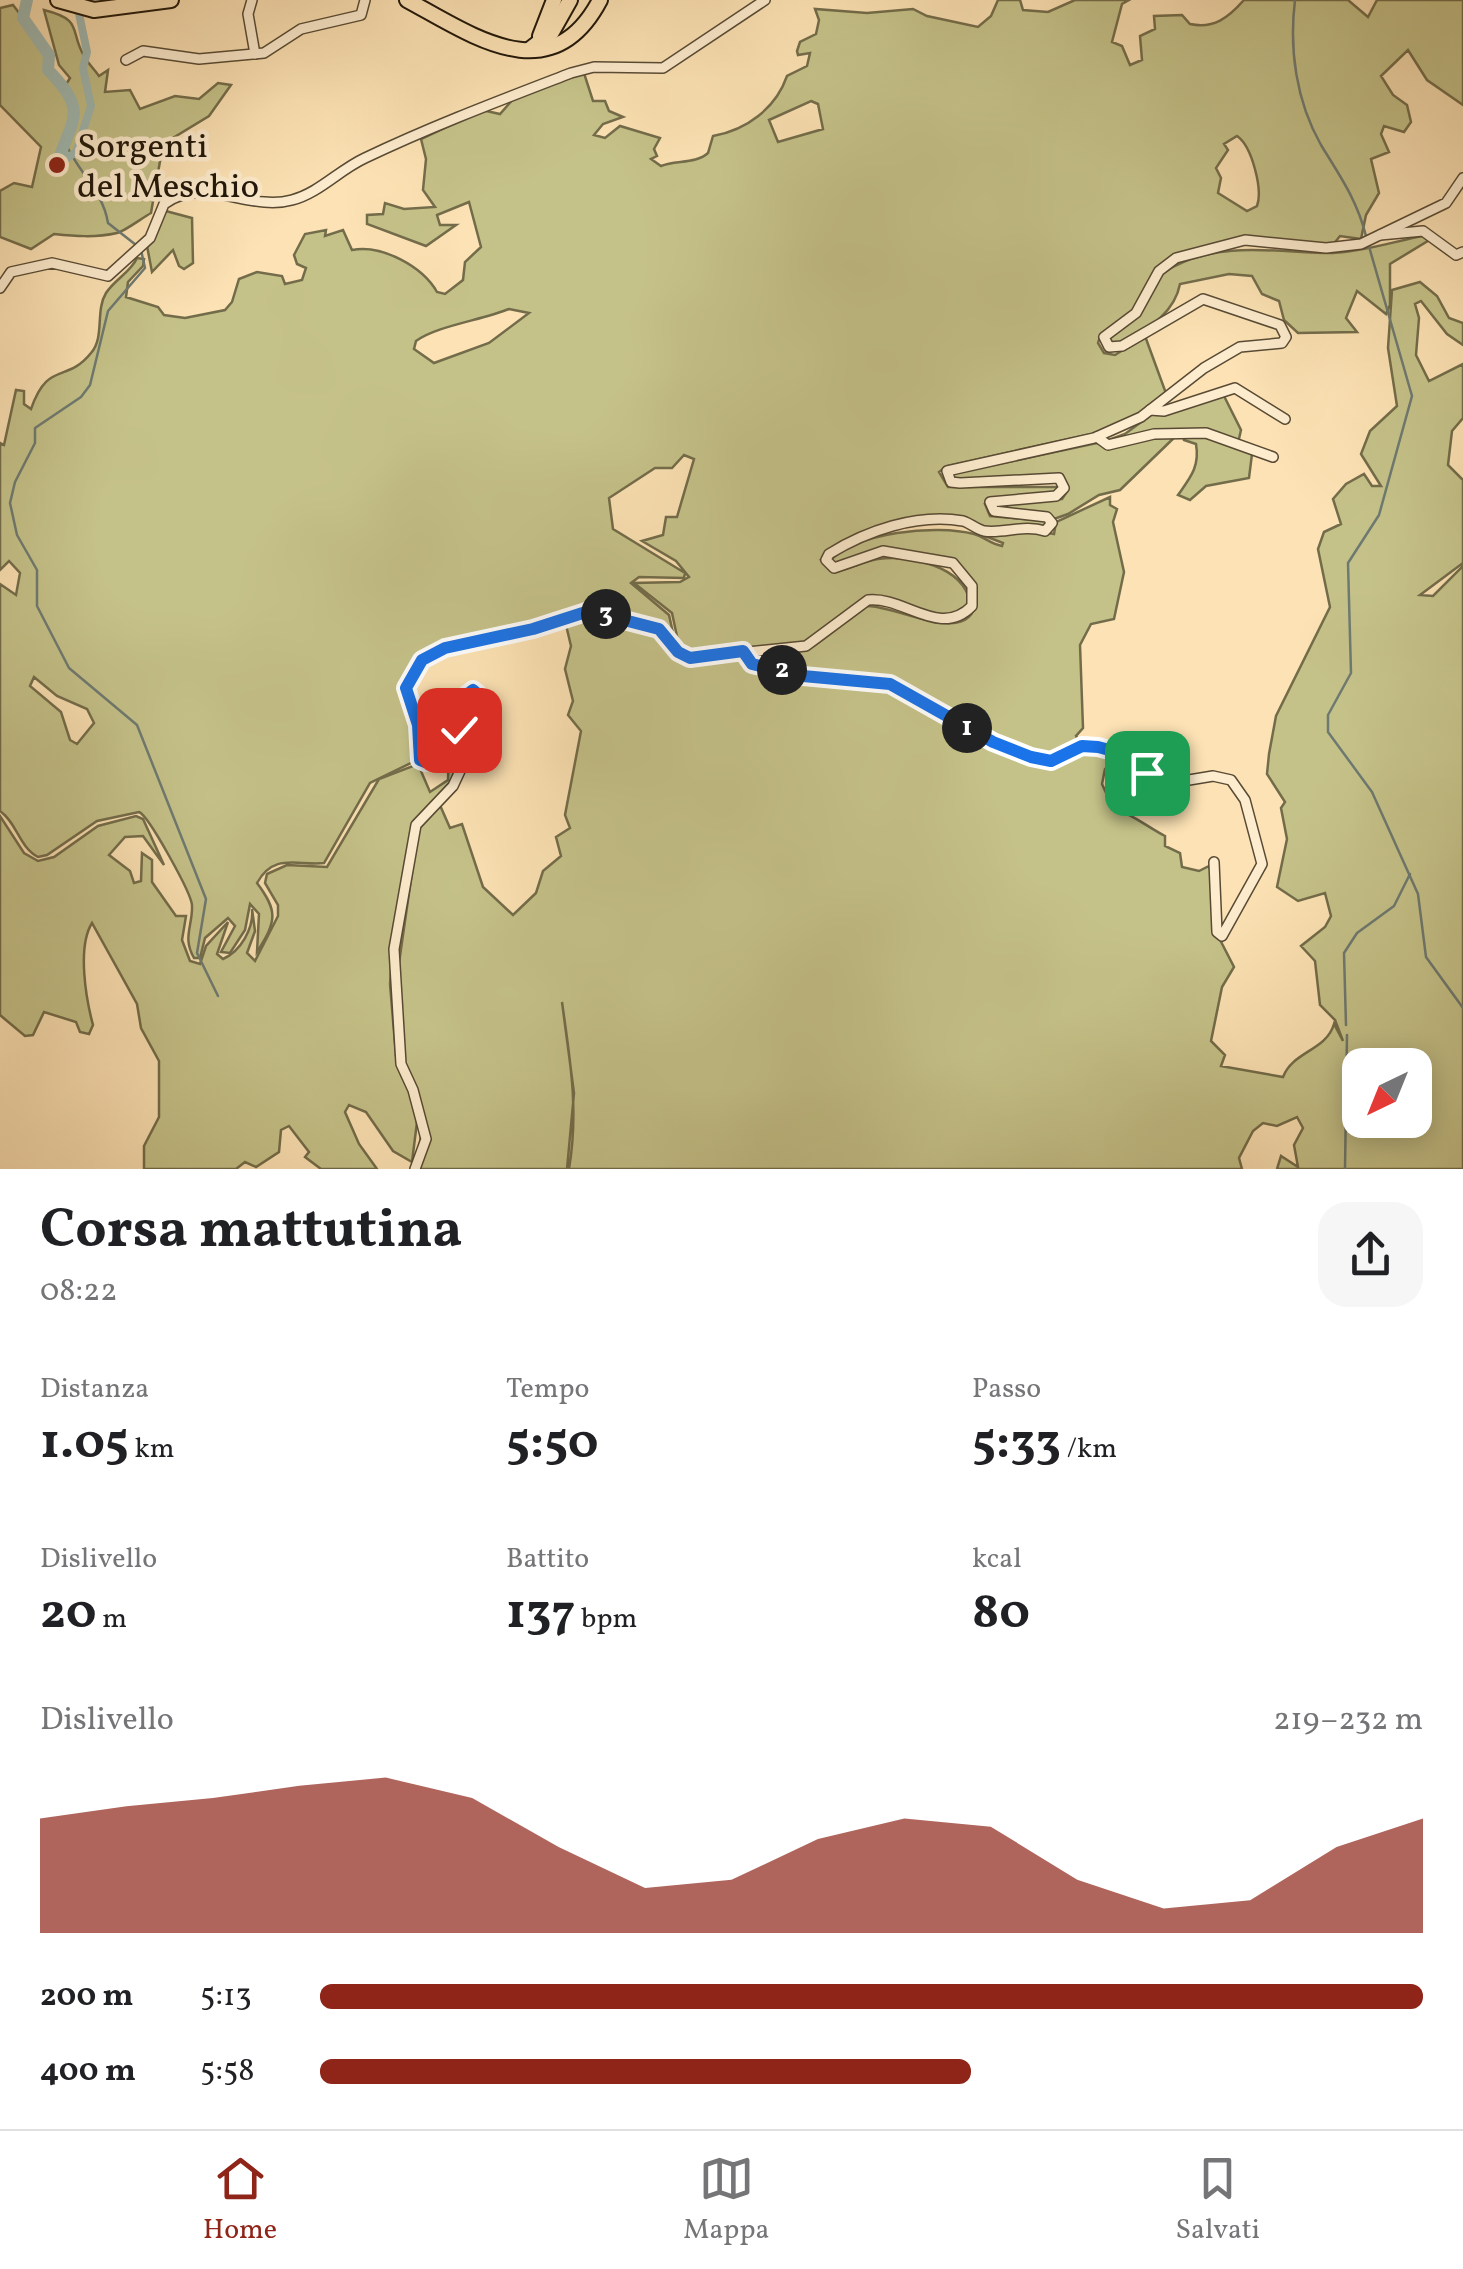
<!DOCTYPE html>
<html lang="it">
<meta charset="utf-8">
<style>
body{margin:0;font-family:Vollkorn,serif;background:#f6f6f6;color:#202124;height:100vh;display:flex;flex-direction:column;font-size:38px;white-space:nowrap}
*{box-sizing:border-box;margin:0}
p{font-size:32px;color:#757577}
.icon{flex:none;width:55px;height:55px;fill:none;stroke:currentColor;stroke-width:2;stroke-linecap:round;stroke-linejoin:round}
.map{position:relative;height:1169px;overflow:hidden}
.details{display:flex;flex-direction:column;background:#fff;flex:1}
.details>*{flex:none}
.needle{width:65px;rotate:223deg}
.tools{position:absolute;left:1342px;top:1048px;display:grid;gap:20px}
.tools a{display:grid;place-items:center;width:90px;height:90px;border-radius:20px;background:#fff;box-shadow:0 5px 25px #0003;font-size:50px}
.pin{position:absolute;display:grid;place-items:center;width:85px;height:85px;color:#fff;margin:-42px;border-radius:20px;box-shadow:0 5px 15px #0006}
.km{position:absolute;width:50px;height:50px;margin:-25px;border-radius:50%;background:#222;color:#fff;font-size:28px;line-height:50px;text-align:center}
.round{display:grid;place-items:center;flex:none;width:105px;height:105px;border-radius:30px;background:#f6f6f6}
.head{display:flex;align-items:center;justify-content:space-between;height:170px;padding:0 40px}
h1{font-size:55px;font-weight:700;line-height:75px}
.metrics{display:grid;grid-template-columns:repeat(3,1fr);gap:15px;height:170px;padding:10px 40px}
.metrics div{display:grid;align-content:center}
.metrics b{font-size:50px;font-weight:700}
.metrics small{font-size:28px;font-weight:400}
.metrics p{font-size:28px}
.chart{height:280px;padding:20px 40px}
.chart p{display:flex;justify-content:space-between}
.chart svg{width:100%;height:180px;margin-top:10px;fill:#8f2418;opacity:.7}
ul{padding:0 40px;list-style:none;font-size:32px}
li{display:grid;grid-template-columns:160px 120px 1fr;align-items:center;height:75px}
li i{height:25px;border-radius:12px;background:#8f2418}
.tabs{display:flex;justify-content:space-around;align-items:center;height:140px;border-top:2px solid #e0e0e0;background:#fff;font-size:28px;color:#757577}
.tabs a{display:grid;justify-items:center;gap:5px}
.tabs .selected{color:#8f2418}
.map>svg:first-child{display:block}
.green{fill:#c5c289;stroke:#736c4a;stroke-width:2.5;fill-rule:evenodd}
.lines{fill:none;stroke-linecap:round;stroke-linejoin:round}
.stream{stroke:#6e7a71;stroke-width:2.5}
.canal{stroke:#a1bcb5;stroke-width:8}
.river{stroke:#a1bcb5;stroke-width:12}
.minor-casing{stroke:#584a34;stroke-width:12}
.highway-casing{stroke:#21170a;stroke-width:18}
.minor{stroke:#fdecce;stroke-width:9}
.highway{stroke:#fce2b4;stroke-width:14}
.route-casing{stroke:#fff;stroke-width:20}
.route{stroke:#1a73e8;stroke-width:12}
.poi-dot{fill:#8f2418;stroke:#fdecce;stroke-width:4}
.labels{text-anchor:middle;stroke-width:9;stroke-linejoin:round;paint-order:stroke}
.poi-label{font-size:35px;fill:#21170a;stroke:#fdecce;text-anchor:start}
</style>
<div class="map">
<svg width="1463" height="1169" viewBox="0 0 1463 1169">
<rect width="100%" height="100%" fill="#fce2b4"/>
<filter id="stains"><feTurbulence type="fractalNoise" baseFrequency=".002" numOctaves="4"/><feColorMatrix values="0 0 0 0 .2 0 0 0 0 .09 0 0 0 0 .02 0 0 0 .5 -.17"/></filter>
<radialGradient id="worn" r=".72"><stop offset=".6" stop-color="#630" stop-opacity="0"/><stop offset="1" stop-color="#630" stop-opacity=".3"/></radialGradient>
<g class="green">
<path d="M998,0H1020L1023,10L1048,12L1075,0H1129L1122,4L1112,42L1122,46L1130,65L1142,60L1140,36L1155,29L1154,16L1182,15L1190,24C1214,29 1228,18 1244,0H1348L1368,17L1377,0H1463V105L1427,80L1408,50L1381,76L1393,95L1407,105L1411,122L1404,132L1384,126L1381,134L1389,152L1371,159L1379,193L1366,215L1361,239L1340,236L1331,247C1276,243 1202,233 1156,273C1145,283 1140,301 1131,313C1121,327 1102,325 1098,343L1104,353L1115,355L1145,336L1167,396L1127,426L947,466L939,472L948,487H1058L1060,493L985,504L990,516L1046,521L1050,526L994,529L955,521L897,525L821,560L833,572C849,570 863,561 878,559C911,555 963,566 970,602L954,618L873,599L804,643L681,655L672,613L634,583L680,582L689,577L676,561L642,541L663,535L666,517H677L694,459L684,455L672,468H655L609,498L613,529L685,573L684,578L639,577L631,583L669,615L677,651L658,630L589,613L432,654L404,685L402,694L414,730L415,761L370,783L324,863C298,866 274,852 257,883C278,911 277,921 257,952L259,914L250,904L245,930L230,953L221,952L235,926L228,918L205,938L200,958H194C182,937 193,926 192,905C191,893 149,816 139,812L97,821L47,855L38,857C19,847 17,823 0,811V584L16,595L20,573L9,561L0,570V443L4,445L16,390L24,391V404L31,409C48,360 66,384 91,353C105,337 95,311 106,293C115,279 131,272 137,258L144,259L143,266L128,282L126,297L158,307L164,315L185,318L225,310L232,302L239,279L257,272L282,276L285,284L302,280L306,268L297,264L294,255L305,234L326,230L325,236L343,230L352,250C382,244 423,267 437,292L445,294L463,280L465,262L481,247L469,202L437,215L440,225H456L426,246L367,224V215L383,214L385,203L404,209L435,207L423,190L426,159L421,139L482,110L500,114L515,97L584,73L593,101H605L609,111L623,117L603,124L594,135L605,138L620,126L660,138L654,149L657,156L651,159L661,166C676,160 696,164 708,153L713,136C747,130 776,108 787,76L807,66L810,53L798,55L797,51L800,42L816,34L819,20L815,9L867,13L913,9L927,16L978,27L991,16ZM811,101L818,104L823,129L778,142L769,120ZM1237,136C1252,146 1263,190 1257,206L1247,211L1218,193L1221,178L1216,168L1228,150L1224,144ZM509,309L529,313L489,343L434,363L414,349L416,341C436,326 482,320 509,309ZM34,677L57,696L87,709L94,723L77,744L70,740L61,712L30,686Z"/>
<path d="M13,5L47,49L48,70L63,89L70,78L59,65L44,10C84,20 69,30 84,56C86,61 95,70 99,76L108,70L105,92L130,90L140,109L175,96L199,99L218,83L231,85L209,116L163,144L151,213C142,218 125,231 117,233C95,238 74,236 54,234L31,249L0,237V191L14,183L32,187L41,147L0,105V8Z"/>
<path d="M162,210L192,218L193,263L184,269L179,266L173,250L152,272L147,246Z"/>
<path d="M1422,236L1431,239L1390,264V305L1386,314L1357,291L1346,318L1357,332L1298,333L1284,320L1279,301L1262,294L1252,276L1229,274L1180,284C1174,316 1143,331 1117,348L1105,337C1138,318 1146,281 1173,267C1223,240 1280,253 1333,253C1361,252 1393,242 1422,236Z"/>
<path d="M1420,282L1437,296L1449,318L1463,323V345L1447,334L1421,301L1415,304L1419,318L1416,355L1429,381L1463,364V418L1452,431L1448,465L1463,480V563L1420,595L1433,596L1463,566V1169H1277L1281,1156L1298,1167L1294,1145L1303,1128L1297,1117L1277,1126L1263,1123L1253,1131L1239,1158L1242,1169H569C579,1110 570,1059 562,1002L574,1093L567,1169H416L422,1129L405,1068L396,984L418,830L439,803L450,828L462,824L483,887L513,915L536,893L543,871L561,856L556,837L570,828L565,815L581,731L568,715L573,701L565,669L571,646L566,625L598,619L644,630L661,639L686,664C701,663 725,655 739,659C762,667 787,681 812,683C837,687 861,677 887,688C940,709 981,749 1038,763C1072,772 1081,739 1117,760L1105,769L1102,784L1113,808C1134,815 1146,826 1165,836V846L1180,853L1182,867L1199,871L1209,866L1211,872L1216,932L1234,967L1222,987L1211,1041L1225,1055L1221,1066L1283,1077C1293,1051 1326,1051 1334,1024L1343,1041L1335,1020L1320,1005L1315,961L1301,946L1325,927L1331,916L1325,893L1298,901L1277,887L1287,839L1281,808L1285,802L1267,774L1269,754L1276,716L1330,607L1318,549L1324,532L1341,524L1333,499L1346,484L1364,474L1372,486H1381L1361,454L1370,431L1397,406L1388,348L1392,290ZM1360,1065H1415V1120H1360Z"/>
<path d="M1222,392L1241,430L1238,443L1204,430L1103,442L1125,434L1152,414Z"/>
<path d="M1179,433L1120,490L1099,495L1068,514L1054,519L993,510L995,504L1062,499L1068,490L1061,482L955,481L951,474L1097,443L1107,447Z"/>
<path d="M1183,433L1203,434L1252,454L1249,478L1206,486L1190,500L1178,495C1190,478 1200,467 1196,444L1184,440Z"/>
<path d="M1110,497V505L1117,509L1113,522L1124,572L1114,619L1091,624L1080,645L1083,728L1076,736L1079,741L1059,761L1021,753L874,678L849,675L829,679L752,661L750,656L815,645L867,606C896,605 971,649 976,600L955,567L882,554L837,566L829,562C855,532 936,524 974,534C983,536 990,544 1002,546L1003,543L985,536L1033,530L1054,534L1056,522Z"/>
<path d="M455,747L454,781L421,814L393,940L390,984L396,1056L411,1090L417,1122L412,1162L393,1151L366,1112L349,1105L345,1112L359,1144L377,1169H321L305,1157L309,1152L289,1126L281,1130L279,1152L256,1167L245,1162L236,1169H144V1146L159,1117V1061L141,1028L137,1004L92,923C77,947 86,999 93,1025L89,1034L80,1032L76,1022L44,1012L33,1035L25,1036L0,1015V816L24,853L38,861L54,857L98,826L136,816L143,819L164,865L143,836L125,837L109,855L130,871L134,883L141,881L142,853L152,860V882L176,916H186L182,940L190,961L200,964L206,946L228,922L217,954L223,959C241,951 254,928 252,909L255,931L247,953L255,961L278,916V905L265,883L267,874L287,865L327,867L379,779L418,764L430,792L448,780L449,750Z"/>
</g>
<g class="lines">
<g class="stream">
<path d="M1295,0C1289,49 1296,101 1321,145C1340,176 1357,200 1366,236"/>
<path d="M66,144C78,172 103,191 108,223L136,245"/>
<path d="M1368,243L1412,396L1379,515L1348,563L1351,673L1328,715V732L1372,792L1418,894L1426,957L1463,1008"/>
<path d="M141,250L145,268L108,311L90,385L81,397L35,428V443L15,482L10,503L17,535L37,570V606L69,668L137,725L206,899L197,953L218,996"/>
<path d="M1346,1025L1344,953L1357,933L1394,906L1410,874"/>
<path d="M1345,1169L1347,1035"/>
</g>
<path class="canal" d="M57,165L76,152L91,106L83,68L87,52L77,4"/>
<path class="river" d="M27,0L23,18L49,55L48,70C91,113 70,120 57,165"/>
<defs>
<g id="minor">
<path d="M252,0L248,14L255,54"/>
<path d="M126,60L143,51L199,59L264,53L301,29L361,15L365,0"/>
<path d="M1380,235L1423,231L1456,255L1463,252"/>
<path d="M0,288L11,272L52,263L108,276L150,238L164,204C205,175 249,212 292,200C319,193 339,170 365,158C432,126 501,100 571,73L594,67L663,68L765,0"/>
<path d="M1150,410L1164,411L1235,388L1285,419"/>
<path d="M1097,437L1108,445L1154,434L1206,433L1273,457"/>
<path d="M743,651L752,664L803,676L890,684L993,742L1031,757L1051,761L1082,746L1098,747L1171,783L1213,776L1231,780L1245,800L1262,864L1222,936L1217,932L1214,862"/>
<path d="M415,1169L426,1139L413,1090L401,1064L394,949L416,825L453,786L460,771L459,730L480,696L473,690L443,714L435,732L432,753L425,763L420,759L418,725L406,688L422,660L445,648L533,629L589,611L659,629L678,652L690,658L806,646L868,600C904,596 940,639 972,606V586L953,563L883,551L834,568L826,560L829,554C866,531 917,513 963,521C970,523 976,529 984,531C1004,534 1024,524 1045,531L1052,523L1047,517L994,511L990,502L1056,496L1064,488L1059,478L960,483L951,482L947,471L1094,438L1141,417L1204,368L1240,347L1282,343L1286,337L1280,325L1203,299L1122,346L1109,347L1104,337L1136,313L1159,271L1176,258L1245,240L1326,248L1361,244L1446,203L1463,178"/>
</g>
<g id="highway">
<path d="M58,0L94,10L171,0"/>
<path d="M407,0C472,35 551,93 600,0"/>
<path d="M540,36L554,0"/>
<path d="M530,49L552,32L570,0"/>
</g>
</defs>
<use href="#minor" class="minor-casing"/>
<use href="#highway" class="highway-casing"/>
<use href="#minor" class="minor"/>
<use href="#highway" class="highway"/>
</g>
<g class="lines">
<defs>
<path id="route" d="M459,730L480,696L473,690L443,714L434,732L432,753L425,762L420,760L418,725L406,688L422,660L445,648L533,629L589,611L659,629L678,652L690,658L743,651L752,664L803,676L890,684L993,742L1031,757L1051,761L1082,746L1098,747L1117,752L1147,773"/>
</defs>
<use href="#route" class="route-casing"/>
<use href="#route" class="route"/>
</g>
<circle class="poi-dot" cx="57" cy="165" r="10"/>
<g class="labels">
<g class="poi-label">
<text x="77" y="157">Sorgenti<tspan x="77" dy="40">del Meschio</tspan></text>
</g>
</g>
<rect width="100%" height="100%" filter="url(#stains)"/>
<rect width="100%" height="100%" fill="url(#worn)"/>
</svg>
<div class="tools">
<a><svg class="needle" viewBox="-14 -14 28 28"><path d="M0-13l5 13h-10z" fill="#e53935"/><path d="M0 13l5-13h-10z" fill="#757577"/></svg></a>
</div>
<div class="pin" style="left:1147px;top:773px;background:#1e9e55"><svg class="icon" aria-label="arrive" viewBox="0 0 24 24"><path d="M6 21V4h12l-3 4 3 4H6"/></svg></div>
<div class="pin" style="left:459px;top:730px;background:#d93025"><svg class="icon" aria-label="check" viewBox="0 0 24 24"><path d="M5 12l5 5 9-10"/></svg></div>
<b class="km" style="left:967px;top:728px">1</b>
<b class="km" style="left:782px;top:670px">2</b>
<b class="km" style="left:606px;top:614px">3</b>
</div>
<section class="details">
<div class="head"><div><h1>Corsa mattutina</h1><p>08:22</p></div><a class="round"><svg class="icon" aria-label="share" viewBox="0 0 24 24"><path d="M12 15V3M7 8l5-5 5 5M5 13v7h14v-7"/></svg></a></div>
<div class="metrics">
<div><p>Distanza</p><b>1.05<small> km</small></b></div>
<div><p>Tempo</p><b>5:50</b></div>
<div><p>Passo</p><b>5:33<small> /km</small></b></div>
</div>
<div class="metrics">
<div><p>Dislivello</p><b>20<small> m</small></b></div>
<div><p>Battito</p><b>137<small> bpm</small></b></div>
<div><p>kcal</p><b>80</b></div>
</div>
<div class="chart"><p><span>Dislivello</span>219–232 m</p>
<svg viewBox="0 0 160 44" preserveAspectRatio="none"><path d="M0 44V16L10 13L20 11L30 8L40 6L50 11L60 23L70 33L80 31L90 21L100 16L110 18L120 31L130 38L140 36L150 23L160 16V44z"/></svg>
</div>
<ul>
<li><b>200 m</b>5:13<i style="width:100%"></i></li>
<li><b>400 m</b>5:58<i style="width:59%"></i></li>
</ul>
</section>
<nav class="tabs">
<a class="selected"><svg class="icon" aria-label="home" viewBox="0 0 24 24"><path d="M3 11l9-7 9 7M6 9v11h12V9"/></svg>Home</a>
<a><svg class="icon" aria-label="map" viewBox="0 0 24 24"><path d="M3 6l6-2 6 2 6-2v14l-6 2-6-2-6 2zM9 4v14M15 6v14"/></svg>Mappa</a>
<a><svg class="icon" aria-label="saved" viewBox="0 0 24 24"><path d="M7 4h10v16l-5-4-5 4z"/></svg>Salvati</a>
</nav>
